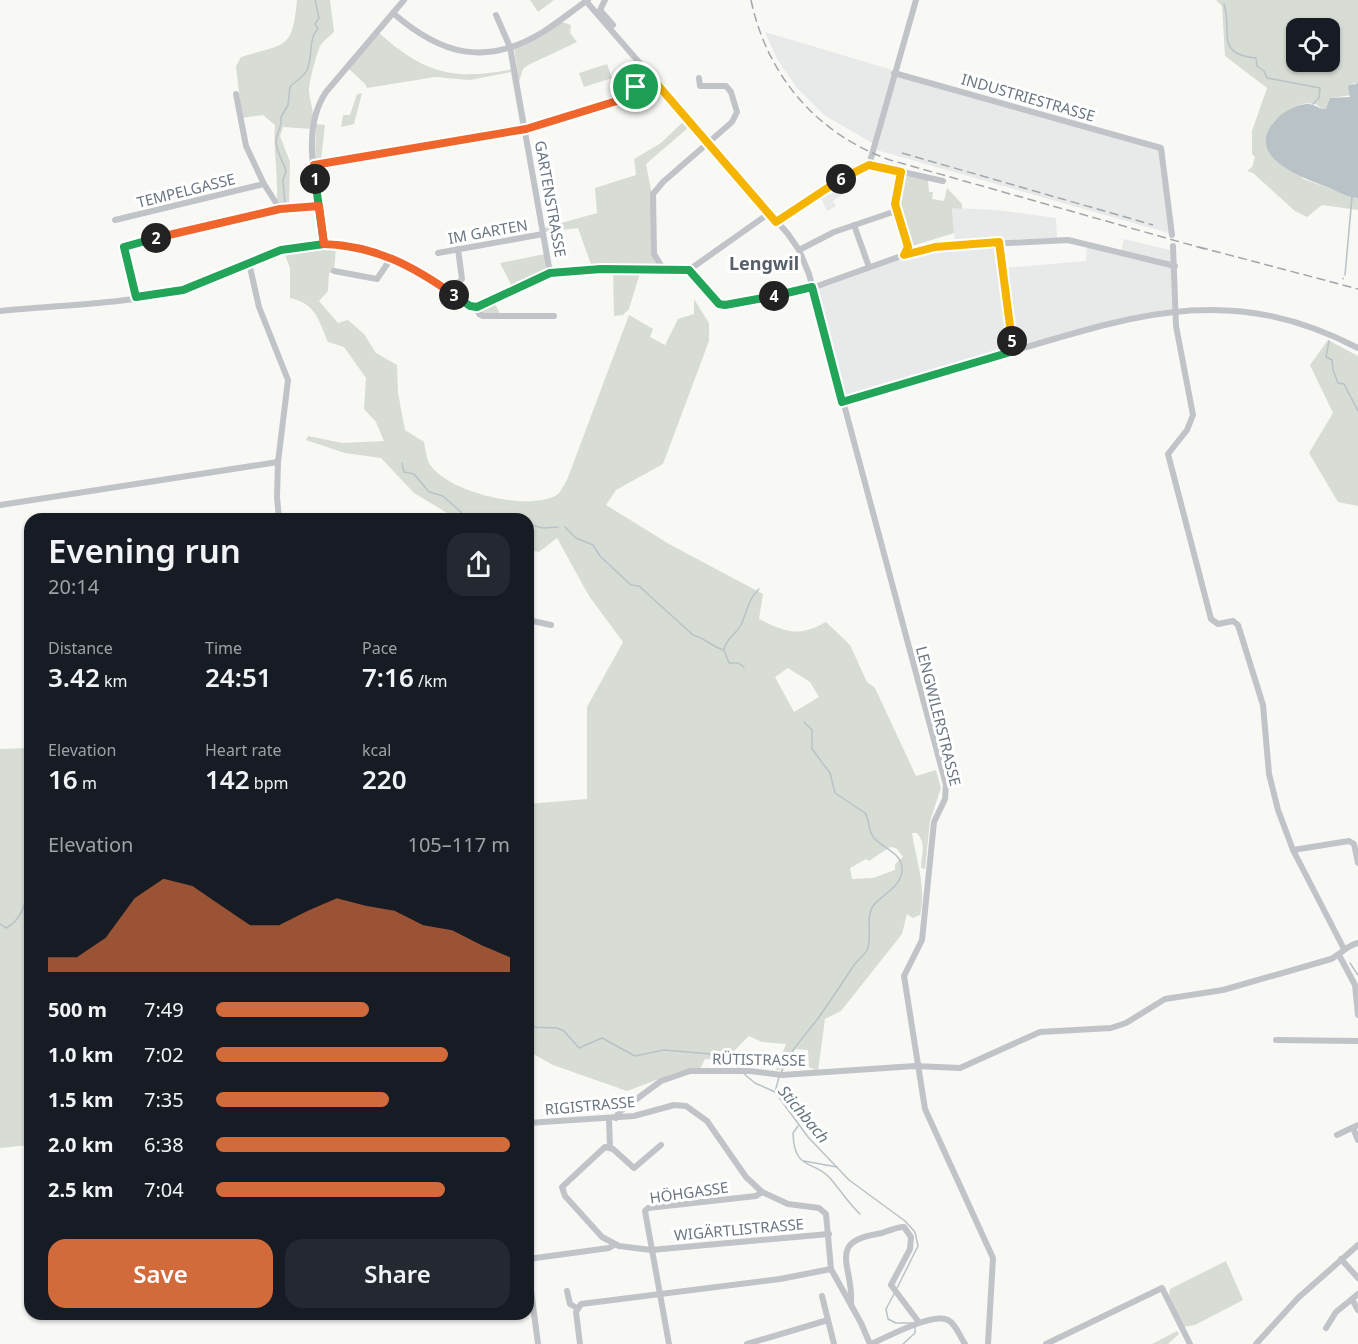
<!DOCTYPE html>
<meta charset="utf-8">
<style>
body{margin:0;font-family:"Noto Sans",sans-serif;background:#242831;color:#f1f3f6;height:100vh;display:flex;flex-direction:column;font-size:22px;white-space:nowrap}
*{box-sizing:border-box;margin:0}
p{font-size:20px;color:#9ea1a6}
.icon{flex:none;width:33px;height:33px;fill:none;stroke:currentColor;stroke-width:2;stroke-linecap:round;stroke-linejoin:round}
.map{position:relative;flex:1;overflow:hidden}
.sheet{position:absolute;left:24px;top:513px;width:510px;height:807px;display:flex;flex-direction:column;background:#171b24;border-radius:18px;box-shadow:0 2px 4px #0004}
.sheet>*{flex:none}
.fabs{position:absolute;left:1286px;top:18px;display:grid;gap:12px}
.fabs a{display:grid;place-items:center;width:54px;height:54px;border-radius:12px;background:#171b24;box-shadow:0 2px 4px #0004;font-size:30px}
.pin{position:absolute;display:grid;place-items:center;width:51px;height:51px;color:#fff;margin:-26px;border:3px solid #fff;border-radius:50%;box-shadow:0 2px 6px #0007}
.km{position:absolute;width:30px;height:30px;margin:-15px;border-radius:50%;background:#222;color:#fff;font-size:16px;line-height:30px;text-align:center}
.round{display:grid;place-items:center;flex:none;width:63px;height:63px;border-radius:18px;background:#242831}
.summary{display:flex;align-items:center;justify-content:space-between;height:102px;padding:0 24px}
h1{font-size:33px;font-weight:600;line-height:45px}
.metrics{display:grid;grid-template-columns:repeat(3,1fr);gap:9px;height:102px;padding:6px 24px}
.metrics div{display:grid;align-content:center}
.metrics b{font-size:26px;font-weight:600}
.metrics small{font-size:16px;font-weight:400}
.metrics p{font-size:16px}
.chart{height:168px;padding:12px 24px}
.chart p{display:flex;justify-content:space-between}
.chart svg{width:100%;height:108px;margin-top:6px;fill:#d26b3b;opacity:.7}
.action{display:flex;gap:12px;margin-top:auto;padding:12px 24px}
.action a{flex:1;height:69px;border-radius:18px;background:#d26b3b;color:#fff;font-size:24px;font-weight:600;line-height:69px;text-align:center}
.action a+a{background:#242831;color:#f1f3f6}
ul{padding:0 24px;list-style:none;font-size:20px}
li{display:grid;grid-template-columns:96px 72px 1fr;align-items:center;height:45px}
li i{height:15px;border-radius:8px;background:#d26b3b}
.map>svg:first-child{display:block}
.built{fill:#e8eae9}
.green{fill:#d7dcd5;fill-rule:evenodd}
.water{fill:#b9c2c7}
.lines{fill:none;stroke-linecap:round;stroke-linejoin:round}
.stream{stroke:#b9c2c7;stroke-width:1.5}
.minor{stroke:#c0c3c7;stroke-width:6}
.rail{stroke:#a2a7ac;stroke-width:1.5;stroke-dasharray:9 4.5;stroke-linecap:butt}
.split-1-casing{stroke:#fff;stroke-width:12}
.split-2-casing{stroke:#fff;stroke-width:12}
.split-3-casing{stroke:#fff;stroke-width:12}
.split-4-casing{stroke:#fff;stroke-width:12}
.split-5-casing{stroke:#fff;stroke-width:12}
.split-6-casing{stroke:#fff;stroke-width:12}
.split-7-casing{stroke:#fff;stroke-width:12}
.split-1{stroke:#f0652b;stroke-width:8}
.split-2{stroke:#22a559;stroke-width:8}
.split-3{stroke:#f0652b;stroke-width:8}
.split-4{stroke:#22a559;stroke-width:8}
.split-5{stroke:#22a559;stroke-width:8}
.split-6{stroke:#f5b400;stroke-width:8}
.split-7{stroke:#f5b400;stroke-width:8}
.labels{text-anchor:middle;stroke-width:6;stroke-linejoin:round;paint-order:stroke}
.street-label{font-size:15px;fill:#6a7683;stroke:#fff}
.water-label{font-size:16px;font-style:italic;fill:#66767f;stroke:#fff}
.quarter-label{font-size:18px;font-weight:bold;fill:#576069;stroke:#fff}
</style>
<div class="map">
<svg width="1358" height="1344" viewBox="0 0 1358 1344">
<rect width="100%" height="100%" fill="#f8f8f5"/>
<g class="built">
<path d="M765,32L889,69L894,73L1161,148L1172,234L873,149L874,144L824,115L797,88L777,59Z"/>
<path d="M841,187L844,193L833,201L836,206L827,211L820,196L827,192L830,195Z"/>
<path d="M952,208L997,210L1056,218L1057,238L1001,240L1004,268L1086,261L1087,244L1121,253L1124,239L1174,251L1176,311L1127,318L842,402L812,287L904,255L955,245Z"/>
</g>
<g class="green">
<path d="M297,0H330L334,32C330,36 322,42 320,46C317,53 308,84 309,92C311,109 315,109 312,129L283,127L280,136L290,162L289,206H283L277,199C278,173 273,151 275,125L263,115L242,118L236,66L241,57C286,43 292,51 297,0Z"/>
<path d="M530,0H554L538,12Z"/>
<path d="M1216,0H1358V83H1353L1352,95L1330,98L1327,110C1319,110 1321,106 1314,104C1298,100 1282,113 1272,124L1303,179L1358,198V210L1322,205L1307,217L1295,211L1253,173L1247,171L1252,167L1255,157L1252,154V131L1267,88L1225,56L1222,6ZM1296,28H1329V62H1296Z"/>
<path d="M562,22L571,25L570,33L577,42L528,65L523,69L519,82L514,47Z"/>
<path d="M379,33C425,74 454,81 514,69L522,127L317,163L315,160L316,124L325,125L321,160L520,124L511,72L470,80L435,77L367,88L365,84L348,68Z"/>
<path d="M607,64L612,78L584,87L579,73Z"/>
<path d="M362,93L354,124L341,127L343,115H350L357,94Z"/>
<path d="M684,121L689,127L646,164L652,195L653,258L661,267H592L578,228L545,232L544,228L597,213L595,188L636,175L634,159L661,143Z"/>
<path d="M906,176L928,180L929,192H933L932,199L944,201L947,188L962,204V209L952,208L954,233L912,246C904,227 889,194 906,176Z"/>
<path d="M336,247L334,272L329,273L328,291L319,301L338,323L348,320L364,334L376,353L397,365L398,393L405,430L424,442C425,448 426,455 428,461C443,492 528,512 557,495C561,492 564,484 567,480L629,315L653,329L650,337L665,345L678,319L694,314V299L709,323V341L663,464L616,490L606,505L669,544L763,594L759,619C787,633 799,637 826,622L850,645L867,682L875,688L916,776L936,770L941,788L930,821L925,869L921,868C921,854 927,845 917,833H912C916,860 927,888 920,915L913,918L907,914L902,934L841,1011L825,1019L818,1071L809,1067L808,1050L795,1049L785,1069L776,1070L786,1044L762,1042L749,1036L732,1053L745,1065L743,1070L727,1060L705,1059L700,1069L675,1073L627,1091L553,1065L528,1051V804L587,799V707L623,642L589,596L557,538L539,552L528,550V519H457L414,493L381,458L345,453L306,440L308,436L342,443L384,441L376,422L364,409L366,378L344,347L328,342C318,319 316,304 290,298V268L284,252ZM788,668L810,682L819,697L794,712L775,677ZM890,847L896,848L903,857L895,864V870L873,878L852,879L850,868L866,859L869,861Z"/>
<path d="M545,254L546,271L512,286L500,263Z"/>
<path d="M613,271L640,273L629,309L623,315L614,316Z"/>
<path d="M505,296L495,304L501,316H489L481,312L483,308Z"/>
<path d="M1328,340L1358,356V506L1338,502L1309,453L1333,413L1310,365Z"/>
<path d="M30,748V1145L0,1148V749Z"/>
<path d="M1226,1261L1243,1300L1195,1325L1183,1327L1169,1295L1170,1289Z"/>
<path d="M1177,1331L1179,1334L1168,1344H1152Z"/>
</g>
<path class="water" d="M1358,83V198C1347,197 1337,191 1327,187C1303,178 1244,157 1274,122C1282,112 1294,105 1306,104C1315,103 1319,110 1326,109L1330,98L1350,97L1348,86Z"/>
<g class="lines">
<g class="stream">
<path d="M1224,4C1233,32 1214,54 1256,58L1257,66L1264,71L1267,78L1320,88L1319,98L1313,104"/>
<path d="M285,205L283,180L286,171C283,161 277,153 276,142C276,133 283,126 281,117L288,105L290,87C295,81 303,78 307,70C313,58 308,38 318,29L315,24L319,18L315,0"/>
<path d="M1345,275L1352,197"/>
<path d="M1343,279V278"/>
<path d="M1329,341L1326,357L1332,360L1333,370L1338,383L1344,384L1358,411"/>
<path d="M402,463L404,472L414,474L429,492L443,496L464,515L476,519"/>
<path d="M528,524L543,528L558,527"/>
<path d="M565,527L576,538L593,545L600,556L631,585L639,586L693,635C705,638 712,647 724,650L729,663H738L744,667"/>
<path d="M724,649C727,638 736,634 741,625C747,612 748,599 759,589"/>
<path d="M0,924L6,928C18,922 23,911 26,899L30,897"/>
<path d="M1350,963L1358,975"/>
<path d="M528,1027L557,1028L564,1031L579,1048L602,1038L635,1056L664,1050L711,1054L724,1056L738,1068"/>
<path d="M743,1073L755,1083L775,1092L808,1137L849,1180L905,1221L915,1232L918,1246L897,1288"/>
<path d="M781,1073C790,1050 805,1036 819,1017C831,1000 841,985 852,968C856,961 863,957 867,950C873,937 865,918 873,906C882,894 904,886 902,867C900,852 883,848 874,838C868,831 870,821 865,813L835,793L830,773L812,749V730L804,722"/>
<path d="M775,1092L779,1077"/>
<path d="M798,1126L793,1133C794,1171 813,1160 829,1177C840,1189 848,1203 860,1214"/>
<path d="M804,1161L837,1167"/>
<path d="M894,1294L886,1309L888,1319L896,1323H912"/>
<path d="M903,1344L915,1333V1327"/>
</g>
<g class="minor">
<path d="M585,0L788,234L799,250L809,274L946,785L945,799L934,822L922,940L904,976L925,1109L993,1258L988,1344"/>
<path d="M605,0L600,10L613,25"/>
<path d="M393,13C441,55 486,67 543,32C559,22 573,10 588,0"/>
<path d="M496,15L510,47L550,273"/>
<path d="M894,73L1161,148L1172,235"/>
<path d="M236,94L246,146L264,184L280,209"/>
<path d="M314,165L526,128L620,100L650,76"/>
<path d="M869,165L916,0"/>
<path d="M901,172L895,204L908,247L904,255"/>
<path d="M115,220L264,184"/>
<path d="M776,222L797,206L865,166H876L943,181"/>
<path d="M854,225L869,267"/>
<path d="M999,242L1014,351"/>
<path d="M324,244C321,196 297,135 326,92L404,0"/>
<path d="M1173,246L1176,326L1193,415L1187,430L1168,454L1211,619L1218,624L1233,621L1238,625L1263,705L1269,774L1278,810L1293,850L1344,949"/>
<path d="M799,250L834,232L896,211"/>
<path d="M438,253L543,234"/>
<path d="M249,263L259,307L288,380L278,462L277,497L279,519"/>
<path d="M664,270L654,254L653,194L663,182L732,122L737,112L731,92L726,86H700L699,78"/>
<path d="M689,270L719,304L725,305L809,289L904,255L950,246L1068,240L1175,266"/>
<path d="M334,271L377,279L392,257"/>
<path d="M449,292L462,279L458,249"/>
<path d="M136,297L124,252V247L128,245L280,209L319,206"/>
<path d="M477,307L479,314L483,316H554"/>
<path d="M0,311C56,305 128,304 181,290C235,275 279,241 337,245C365,246 392,255 415,269C434,280 455,304 477,307L550,273L601,269L689,270L768,214"/>
<path d="M842,402C901,384 961,367 1020,349C1144,312 1235,284 1358,348"/>
<path d="M0,505L278,462"/>
<path d="M528,620L551,625"/>
<path d="M1293,850L1349,841L1354,844L1358,863"/>
<path d="M1339,955L1355,985L1358,1015"/>
<path d="M1276,1040L1358,1041"/>
<path d="M616,1118L619,1112L661,1081L690,1071H750L782,1075L915,1066L960,1068L1040,1032L1111,1028L1126,1023L1165,999L1223,990L1331,959C1341,954 1346,946 1358,943"/>
<path d="M609,1119L610,1147"/>
<path d="M528,1123L634,1116L674,1105L686,1106L707,1121L746,1177L762,1192L788,1204L819,1208L826,1214L831,1269L861,1323L870,1344"/>
<path d="M1353,1128L1358,1140"/>
<path d="M1337,1135L1358,1125"/>
<path d="M661,1145L634,1168L613,1149L605,1147L562,1187L565,1196L602,1237L619,1246L651,1250L829,1234"/>
<path d="M528,1259L609,1248L614,1245"/>
<path d="M1341,1259L1358,1278"/>
<path d="M528,1267L538,1344"/>
<path d="M567,1291L570,1304L577,1308"/>
<path d="M1358,1294L1352,1299L1358,1310"/>
<path d="M822,1296L834,1344"/>
<path d="M851,1303C854,1268 826,1242 877,1234C886,1233 894,1227 904,1227L911,1237L910,1249L891,1285L918,1321"/>
<path d="M1326,1328L1336,1312L1352,1299"/>
<path d="M580,1344L576,1312L581,1304L780,1279L831,1269"/>
<path d="M669,1344L645,1211L648,1208L756,1196L762,1192"/>
<path d="M747,1344L828,1320"/>
<path d="M871,1344C887,1337 933,1312 948,1320C956,1324 960,1337 965,1344"/>
<path d="M1046,1344L1162,1288L1190,1344"/>
<path d="M1256,1344L1298,1298L1358,1245"/>
</g>
<g class="rail">
<path d="M751,0C767,76 817,134 890,160L1205,249"/>
<path d="M902,153L1153,225"/>
<path d="M1199,247L1358,289"/>
</g>
</g>
<g class="lines">
<defs>
<path id="split-1" d="M315,179L314,165L526,129L620,100L636,87"/>
<path id="split-2" d="M156,238L124,247L136,297L183,290L281,250L324,244L315,179"/>
<path id="split-3" d="M156,238L280,209L319,206L324,244C376,246 413,266 454,295"/>
<path id="split-4" d="M454,295L470,306L477,307L550,273L601,269L689,270L719,304L725,305L774,296"/>
<path id="split-5" d="M774,296L812,287L842,402L1014,351L1012,341"/>
<path id="split-6" d="M841,179L869,165L901,172L895,204L908,247L904,255L935,247L999,242L1012,341"/>
<path id="split-7" d="M636,87L650,76L776,222L841,179"/>
</defs>
<use href="#split-1" class="split-1-casing"/>
<use href="#split-2" class="split-2-casing"/>
<use href="#split-3" class="split-3-casing"/>
<use href="#split-4" class="split-4-casing"/>
<use href="#split-5" class="split-5-casing"/>
<use href="#split-6" class="split-6-casing"/>
<use href="#split-7" class="split-7-casing"/>
<use href="#split-1" class="split-1"/>
<use href="#split-2" class="split-2"/>
<use href="#split-3" class="split-3"/>
<use href="#split-4" class="split-4"/>
<use href="#split-5" class="split-5"/>
<use href="#split-6" class="split-6"/>
<use href="#split-7" class="split-7"/>
</g>
<g class="labels">
<g class="street-label">
<text transform="translate(1028 98) rotate(16)" y="5">INDUSTRIESTRASSE</text>
<text transform="translate(186 191) rotate(-14)" y="5">TEMPELGASSE</text>
<text transform="translate(550 199) rotate(80)" y="5">GARTENSTRASSE</text>
<text transform="translate(488 232) rotate(-10)" y="5">IM GARTEN</text>
<text transform="translate(938 716) rotate(76)" y="5">LENGWILERSTRASSE</text>
<text transform="translate(759 1060) rotate(1)" y="5">RÜTISTRASSE</text>
<text transform="translate(590 1106) rotate(-5)" y="5">RIGISTRASSE</text>
<text transform="translate(689 1193) rotate(-8)" y="5">HÖHGASSE</text>
<text transform="translate(739 1230) rotate(-5)" y="5">WIGÄRTLISTRASSE</text>
</g>
<g class="water-label">
<text transform="translate(804 1114) rotate(50)" y="6">Stichbach</text>
</g>
<g class="quarter-label">
<text x="764" y="270">Lengwil</text>
</g>
</g>
</svg>
<div class="fabs">
<a><svg class="icon" aria-label="locate" viewBox="0 0 24 24"><circle cx="12" cy="12" r="6"/><path d="M12 2v4M12 18v4M2 12h4M18 12h4"/></svg></a>
</div>
<div class="pin" style="left:636px;top:87px;background:#1e9e55"><svg class="icon" aria-label="arrive" viewBox="0 0 24 24"><path d="M6 21V4h12l-3 4 3 4H6"/></svg></div>
<b class="km" style="left:315px;top:179px">1</b>
<b class="km" style="left:156px;top:238px">2</b>
<b class="km" style="left:454px;top:295px">3</b>
<b class="km" style="left:774px;top:296px">4</b>
<b class="km" style="left:1012px;top:341px">5</b>
<b class="km" style="left:841px;top:179px">6</b>
<section class="sheet">
<div class="summary"><div><h1>Evening run</h1><p>20:14</p></div><a class="round"><svg class="icon" aria-label="share" viewBox="0 0 24 24"><path d="M12 15V3M7 8l5-5 5 5M5 13v7h14v-7"/></svg></a></div>
<div class="metrics">
<div><p>Distance</p><b>3.42<small> km</small></b></div>
<div><p>Time</p><b>24:51</b></div>
<div><p>Pace</p><b>7:16<small> /km</small></b></div>
</div>
<div class="metrics">
<div><p>Elevation</p><b>16<small> m</small></b></div>
<div><p>Heart rate</p><b>142<small> bpm</small></b></div>
<div><p>kcal</p><b>220</b></div>
</div>
<div class="chart"><p><span>Elevation</span>105–117 m</p>
<svg viewBox="0 0 160 44" preserveAspectRatio="none"><path d="M0 44V38L10 38L20 30L30 14L40 6L50 9L60 17L70 25L80 25L90 19L100 14L110 17L120 19L130 25L140 27L150 33L160 38V44z"/></svg>
</div>
<ul>
<li><b>500 m</b>7:49<i style="width:52%"></i></li>
<li><b>1.0 km</b>7:02<i style="width:79%"></i></li>
<li><b>1.5 km</b>7:35<i style="width:59%"></i></li>
<li><b>2.0 km</b>6:38<i style="width:100%"></i></li>
<li><b>2.5 km</b>7:04<i style="width:78%"></i></li>
</ul>
<div class="action"><a>Save</a><a>Share</a></div>
</section>
</div>
